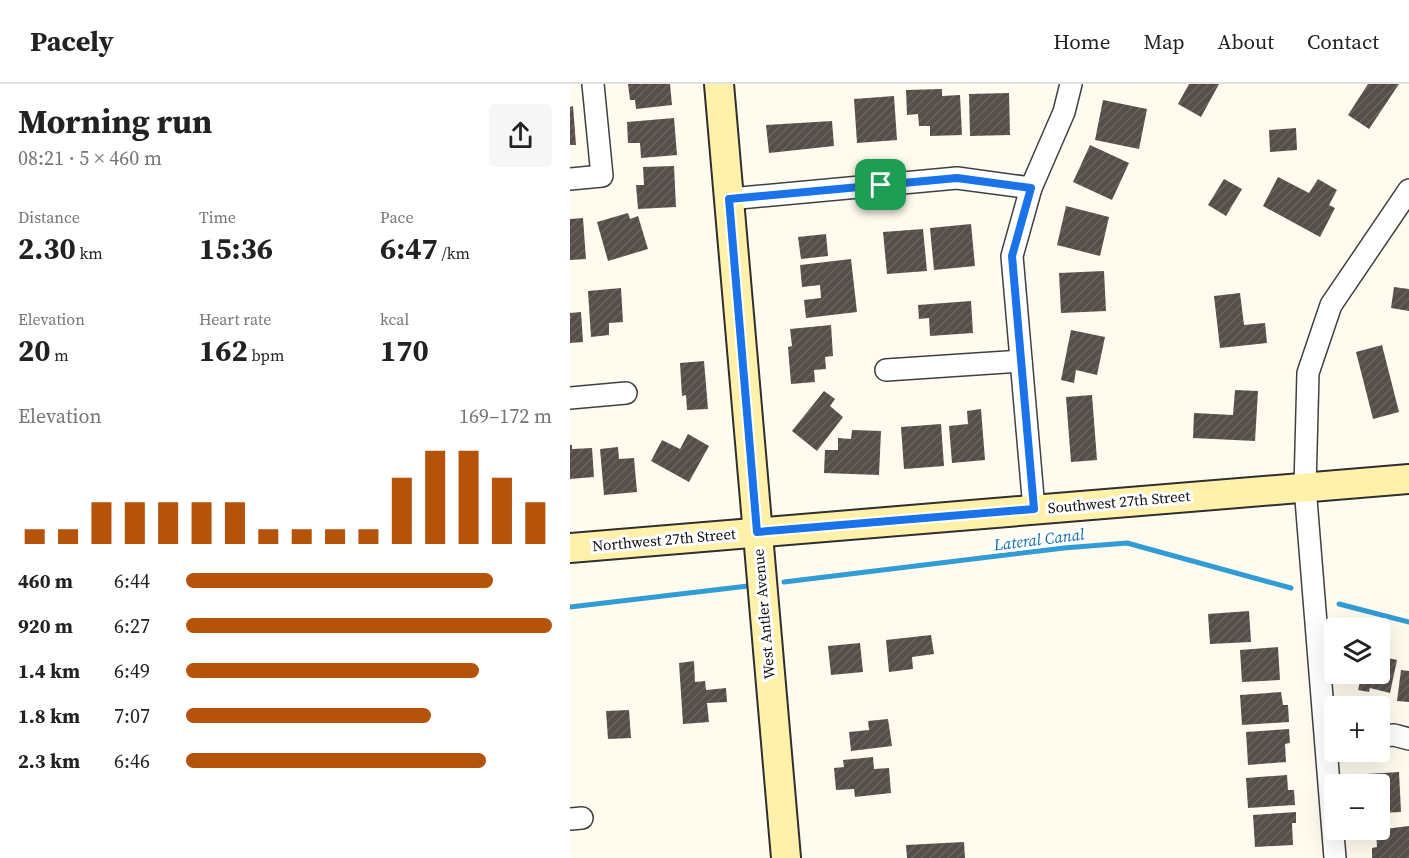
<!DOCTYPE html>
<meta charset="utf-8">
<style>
body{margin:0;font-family:"Source Serif 4",serif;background:#f6f6f6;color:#222;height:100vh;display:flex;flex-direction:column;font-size:22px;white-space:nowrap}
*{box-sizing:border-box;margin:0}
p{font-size:20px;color:#767676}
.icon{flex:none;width:33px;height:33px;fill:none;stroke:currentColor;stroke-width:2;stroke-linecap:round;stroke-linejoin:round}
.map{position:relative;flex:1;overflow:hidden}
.sheet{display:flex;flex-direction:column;background:#fff;width:570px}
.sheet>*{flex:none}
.tools{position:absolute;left:754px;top:534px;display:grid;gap:12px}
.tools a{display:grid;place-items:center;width:66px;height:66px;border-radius:6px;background:#fff;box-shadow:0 6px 24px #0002;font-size:30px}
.pin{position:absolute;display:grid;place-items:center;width:51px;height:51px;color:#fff;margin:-26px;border-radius:12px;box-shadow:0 3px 9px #0006}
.round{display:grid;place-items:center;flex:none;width:63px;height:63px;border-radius:6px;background:#f6f6f6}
.head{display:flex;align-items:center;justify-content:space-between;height:102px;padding:0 18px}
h1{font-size:33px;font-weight:700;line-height:45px}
.stats{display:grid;grid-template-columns:repeat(3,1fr);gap:9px;height:102px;padding:6px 18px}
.stats div{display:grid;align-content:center}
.stats b{font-size:30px;font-weight:700}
.stats small{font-size:16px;font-weight:400}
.stats p{font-size:16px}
.chart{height:168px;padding:12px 18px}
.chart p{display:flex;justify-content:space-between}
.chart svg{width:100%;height:108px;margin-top:6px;stroke:#b45309;stroke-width:6}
ul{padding:0 18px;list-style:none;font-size:20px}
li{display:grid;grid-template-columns:96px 72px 1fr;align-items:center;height:45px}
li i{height:15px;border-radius:8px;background:#b45309}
header{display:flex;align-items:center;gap:36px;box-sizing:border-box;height:84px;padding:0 30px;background:#fff;border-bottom:2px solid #e0e0e0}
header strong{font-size:28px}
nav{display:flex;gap:33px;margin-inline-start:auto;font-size:21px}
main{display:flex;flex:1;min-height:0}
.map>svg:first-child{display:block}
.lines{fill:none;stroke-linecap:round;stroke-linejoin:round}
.stream{stroke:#329cd5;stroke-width:5}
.building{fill:url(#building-hatch)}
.street-casing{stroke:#404040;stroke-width:24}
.secondary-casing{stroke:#2f2f2f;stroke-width:32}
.street{stroke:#fff;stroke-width:21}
.secondary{stroke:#fff1a9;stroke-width:28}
.route-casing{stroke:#fff;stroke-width:12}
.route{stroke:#1a73e8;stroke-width:8}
.labels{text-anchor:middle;stroke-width:6;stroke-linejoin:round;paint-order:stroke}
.street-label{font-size:15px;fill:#0d0d0d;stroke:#fff}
.water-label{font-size:16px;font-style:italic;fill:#0f6ca7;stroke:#fff}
</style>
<header>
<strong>Pacely</strong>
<nav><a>Home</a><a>Map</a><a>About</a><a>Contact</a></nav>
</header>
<main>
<section class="sheet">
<div class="head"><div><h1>Morning run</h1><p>08:21 · 5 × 460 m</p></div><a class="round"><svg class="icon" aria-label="share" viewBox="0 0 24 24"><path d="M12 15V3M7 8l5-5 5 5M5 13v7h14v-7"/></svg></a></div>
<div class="stats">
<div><p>Distance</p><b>2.30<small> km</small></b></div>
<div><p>Time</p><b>15:36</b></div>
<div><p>Pace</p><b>6:47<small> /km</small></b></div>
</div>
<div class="stats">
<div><p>Elevation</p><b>20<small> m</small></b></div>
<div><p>Heart rate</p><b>162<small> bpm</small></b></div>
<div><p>kcal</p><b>170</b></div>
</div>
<div class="chart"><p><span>Elevation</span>169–172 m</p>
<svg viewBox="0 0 160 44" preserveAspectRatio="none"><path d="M5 44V38M15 44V38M25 44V27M35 44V27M45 44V27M55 44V27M65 44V27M75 44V38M85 44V38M95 44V38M105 44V38M115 44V17M125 44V6M135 44V6M145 44V17M155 44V27"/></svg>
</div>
<ul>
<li><b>460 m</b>6:44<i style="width:84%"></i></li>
<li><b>920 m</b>6:27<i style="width:100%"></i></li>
<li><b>1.4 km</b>6:49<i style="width:80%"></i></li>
<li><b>1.8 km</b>7:07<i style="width:67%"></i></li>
<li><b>2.3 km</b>6:46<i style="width:82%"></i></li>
</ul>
</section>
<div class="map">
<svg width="839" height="774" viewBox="0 0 839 774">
<defs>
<pattern id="building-hatch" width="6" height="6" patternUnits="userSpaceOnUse" patternTransform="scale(1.5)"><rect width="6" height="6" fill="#574e49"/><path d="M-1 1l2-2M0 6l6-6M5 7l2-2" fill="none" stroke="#6a635f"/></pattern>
</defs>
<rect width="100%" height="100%" fill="#fffbee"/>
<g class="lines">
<g class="stream">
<path d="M214,498L494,464L557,459L721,504"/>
<path d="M769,520L839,538"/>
<path d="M0,523L178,502"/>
</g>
</g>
<g class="building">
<path d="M58,0H100L102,21L66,25L65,16H60Z"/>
<path d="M619,0H649L631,33L608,20Z"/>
<path d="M798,0H829L799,45L778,31Z"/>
<path d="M372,5V12L390,11L392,51L360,52V42H349L348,30L337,31L336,6Z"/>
<path d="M439,9L440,51L400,52L399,10Z"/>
<path d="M324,12L327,56L287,59L284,15Z"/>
<path d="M533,16L577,25L569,65L525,56Z"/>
<path d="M3,22L6,61H0V23Z"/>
<path d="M104,34L107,71L71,74L70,59H58L57,38Z"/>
<path d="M262,37L264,62L199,69L196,41Z"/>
<path d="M726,44L727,66L700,68L699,46Z"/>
<path d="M520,61L559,79L542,116L503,98Z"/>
<path d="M104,82L106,123L68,125L66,101H74L73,83Z"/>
<path d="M708,93L739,109L748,95L767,106L759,121L765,124L750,153L693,122Z"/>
<path d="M654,95L672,105L656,132L638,121Z"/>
<path d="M496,122L539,133L530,172L487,161Z"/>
<path d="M58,129L60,135L68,132L78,165L38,177L27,138Z"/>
<path d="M13,134L16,175L0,176V135Z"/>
<path d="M401,140L405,182L364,186L360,144Z"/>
<path d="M353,145L357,187L317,190L313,148Z"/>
<path d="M256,150L258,172L231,175L228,153Z"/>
<path d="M281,175L287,228L236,234L234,216L251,214L250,201L232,203L230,181Z"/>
<path d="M534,187L536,227L491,229L489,189Z"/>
<path d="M824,203L839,205V227L821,224Z"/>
<path d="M51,204L53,238L39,239V251L21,253L18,207Z"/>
<path d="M670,209L674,241L695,239L697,259L650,264L644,212Z"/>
<path d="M401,217L403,249L360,252L359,234L349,235L348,221Z"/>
<path d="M11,228L13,258L0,259V229Z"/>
<path d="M261,241L263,272L255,273L256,285L244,286L245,298L221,300L218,263L222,262L220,245Z"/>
<path d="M501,246L535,253L527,291L506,286L504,299L491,296Z"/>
<path d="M812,261L829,328L803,335L786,268Z"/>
<path d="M134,277L138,325L117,326L116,311L112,312L110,279Z"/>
<path d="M665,306L688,307L685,357L623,354L624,329L663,331Z"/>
<path d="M254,307L265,315L260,322L273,333L247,367L222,347Z"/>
<path d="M522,311L527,376L501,378L496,313Z"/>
<path d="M411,325L415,376L382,379L379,342L398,340L397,327Z"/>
<path d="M371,340L374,382L334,385L331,343Z"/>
<path d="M282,346L311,347L309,391L254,389L255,366H268V354L281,355Z"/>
<path d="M118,350L139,362L119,398L81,377L92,356L110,365Z"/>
<path d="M0,361H2V365L22,364L24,393L0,395Z"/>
<path d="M48,363L49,375L64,374L67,408L34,411L30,365Z"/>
<path d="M679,527L681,558L640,560L638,530Z"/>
<path d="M361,551L364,570L342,573L343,585L319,588L316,556Z"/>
<path d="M290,559L293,588L261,591L258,562Z"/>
<path d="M708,563L710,596L672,598L670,566Z"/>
<path d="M810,572L827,576L820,609L800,604L799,608L788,606L792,590H810Z"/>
<path d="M124,577L125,598L135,597L136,606L156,604L157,618L137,619L139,638L113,640L109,579Z"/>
<path d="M831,586L839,587V618L827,617Z"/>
<path d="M711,608L713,621H718L719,638L672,641L670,611Z"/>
<path d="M59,626L61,654L38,655L36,627Z"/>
<path d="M318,635L322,662L281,667L279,648L299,646L298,637Z"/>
<path d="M719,645L720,659L715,660L716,678L678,681L676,648Z"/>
<path d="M303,673L304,685L319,684L321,709L285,713L284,705L266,706L264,684L274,683L273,676Z"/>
<path d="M829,688L831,728L810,729V700H796V690Z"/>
<path d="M717,691L718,706H724L725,721L678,724L676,694Z"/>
<path d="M726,728V739H722L723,761L685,763L683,731Z"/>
<path d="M839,742V774H802V764L807,763L806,746Z"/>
<path d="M394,758L395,774H337L336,761Z"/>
</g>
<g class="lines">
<defs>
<g id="street">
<path d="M0,95L32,92L23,0"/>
<path d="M159,115L387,94L461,104"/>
<path d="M316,286L451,277"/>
<path d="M0,314L56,309"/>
<path d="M464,425L442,172L461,104L494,28L501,0"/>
<path d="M810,652L824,651L839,655"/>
<path d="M0,735L12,734"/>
<path d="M765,774L735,403L738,289L761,221L839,106"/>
</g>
<g id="secondary">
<path d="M149,0L216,774"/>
<path d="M0,464L839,395"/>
</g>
</defs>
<use href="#street" class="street-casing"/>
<use href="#secondary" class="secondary-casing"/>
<use href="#street" class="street"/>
<use href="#secondary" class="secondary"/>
</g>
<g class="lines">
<defs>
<path id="route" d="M387,94L461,104L442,172L464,425L187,448L159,115Z"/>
</defs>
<use href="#route" class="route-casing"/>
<use href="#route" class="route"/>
</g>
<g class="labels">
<g class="street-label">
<text transform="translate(549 418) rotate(-5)" y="5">Southwest 27th Street</text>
<text transform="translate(94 456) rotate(-5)" y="5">Northwest 27th Street</text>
<text transform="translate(194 530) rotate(-95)" y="5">West Antler Avenue</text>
</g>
<g class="water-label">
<text transform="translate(469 455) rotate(-7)" y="6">Lateral Canal</text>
</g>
</g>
</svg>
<div class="tools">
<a><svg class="icon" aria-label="layers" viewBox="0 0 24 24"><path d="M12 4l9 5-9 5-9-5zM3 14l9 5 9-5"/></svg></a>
<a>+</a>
<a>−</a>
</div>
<div class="pin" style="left:311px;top:101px;background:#1e9e55"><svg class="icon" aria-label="arrive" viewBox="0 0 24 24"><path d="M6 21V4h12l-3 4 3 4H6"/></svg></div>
</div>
</main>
